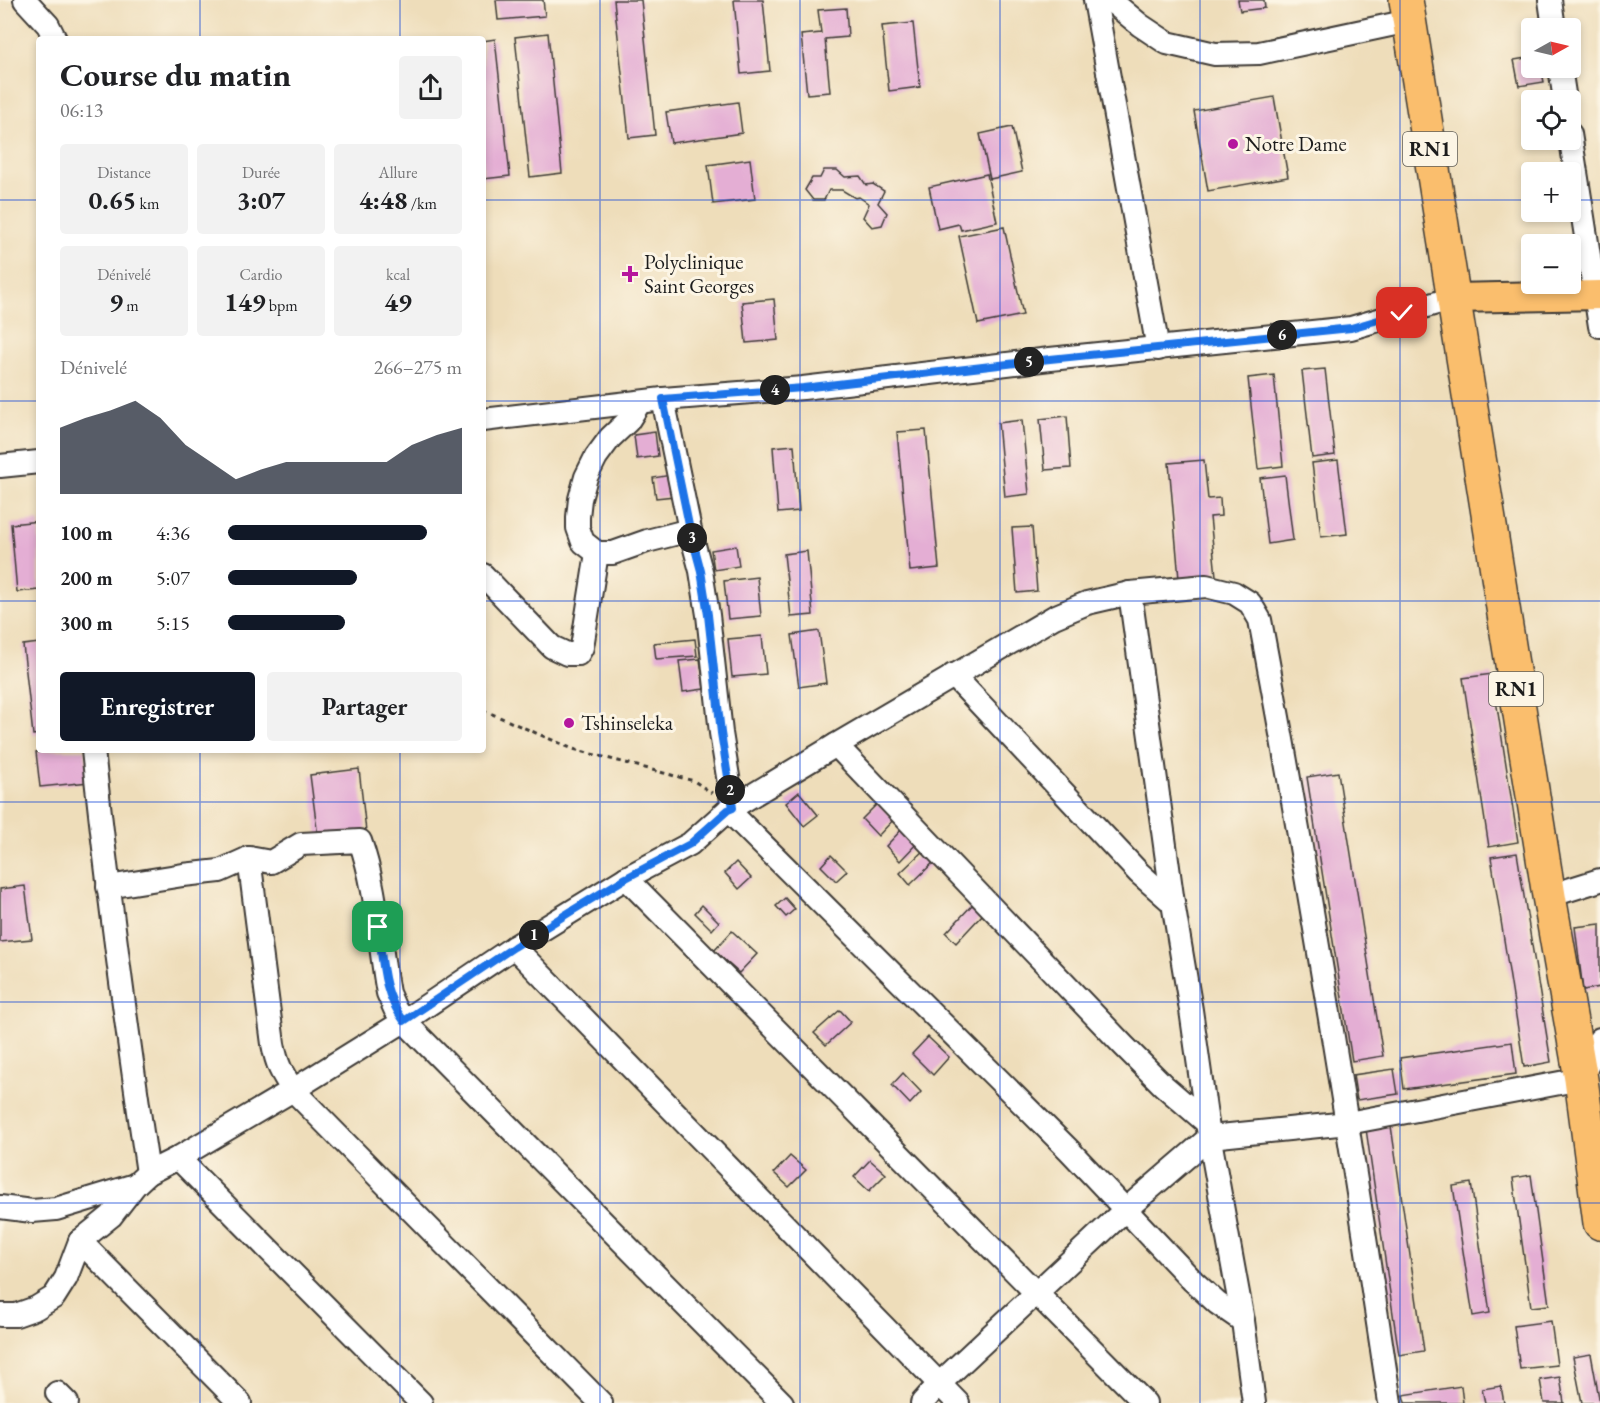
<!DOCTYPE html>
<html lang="fr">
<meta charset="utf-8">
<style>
body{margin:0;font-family:"EB Garamond",serif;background:#f2f2f2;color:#202124;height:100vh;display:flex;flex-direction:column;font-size:22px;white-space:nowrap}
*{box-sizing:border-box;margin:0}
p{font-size:20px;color:#757577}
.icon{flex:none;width:33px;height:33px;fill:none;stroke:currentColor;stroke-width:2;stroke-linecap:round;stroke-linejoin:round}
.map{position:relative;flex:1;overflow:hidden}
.drawer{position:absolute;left:36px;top:36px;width:450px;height:717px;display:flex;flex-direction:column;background:#fff;border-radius:6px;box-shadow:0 3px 9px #0003}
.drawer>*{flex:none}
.needle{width:39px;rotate:82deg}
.fabs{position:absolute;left:1521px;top:18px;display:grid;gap:12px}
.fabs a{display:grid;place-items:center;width:60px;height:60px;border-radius:6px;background:#fff;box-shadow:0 3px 9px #0003;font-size:30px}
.pin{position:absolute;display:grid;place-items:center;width:51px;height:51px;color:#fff;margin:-26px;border-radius:12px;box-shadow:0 3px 9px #0006}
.km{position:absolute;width:30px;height:30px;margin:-15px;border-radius:50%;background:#222;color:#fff;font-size:16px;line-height:30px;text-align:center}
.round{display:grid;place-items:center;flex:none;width:63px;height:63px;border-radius:6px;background:#f2f2f2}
.summary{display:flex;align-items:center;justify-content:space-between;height:102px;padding:0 24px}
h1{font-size:33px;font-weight:700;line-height:45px}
.figures{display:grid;grid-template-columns:repeat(3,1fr);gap:9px;height:102px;padding:6px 24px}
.figures div{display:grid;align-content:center;border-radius:6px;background:#f2f2f2;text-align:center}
.figures b{font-size:26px;font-weight:700}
.figures small{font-size:16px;font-weight:400}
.figures p{font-size:16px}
.chart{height:168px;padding:12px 24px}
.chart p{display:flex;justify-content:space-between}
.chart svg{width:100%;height:108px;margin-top:6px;fill:#111827;opacity:.7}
.button{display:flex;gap:12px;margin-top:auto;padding:12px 24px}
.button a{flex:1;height:69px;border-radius:6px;background:#111827;color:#fff;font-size:24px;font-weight:700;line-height:69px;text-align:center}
.button a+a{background:#f2f2f2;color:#202124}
ul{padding:0 24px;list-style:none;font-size:20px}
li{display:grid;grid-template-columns:96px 72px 1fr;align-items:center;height:45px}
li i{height:15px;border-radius:8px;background:#111827}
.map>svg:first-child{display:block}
.building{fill:#e4aed4}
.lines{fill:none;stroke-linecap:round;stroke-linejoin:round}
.minor-casing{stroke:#3c3934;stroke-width:26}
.major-casing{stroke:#3c3934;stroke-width:32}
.highway-casing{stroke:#3c3934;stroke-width:36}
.path{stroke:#3c3934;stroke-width:3;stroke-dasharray:4.5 4.5;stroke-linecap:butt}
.minor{stroke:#fff;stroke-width:22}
.major{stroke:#fabe6d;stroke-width:28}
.highway{stroke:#fabe6d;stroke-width:33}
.route-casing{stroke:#fff;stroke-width:12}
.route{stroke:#1a73e8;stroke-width:8}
.grid{fill:none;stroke:#1d4ed8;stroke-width:1.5;stroke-opacity:0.55}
.poi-dot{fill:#b5179e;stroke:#fcf5e5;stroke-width:2}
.labels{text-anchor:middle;stroke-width:6;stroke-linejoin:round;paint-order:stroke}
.shield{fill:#fcf5e5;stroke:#5f5d58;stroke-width:1.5}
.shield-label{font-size:20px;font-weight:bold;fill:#1c1c1c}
.poi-label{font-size:21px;fill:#1c1c1c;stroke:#fcf5e5;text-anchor:start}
</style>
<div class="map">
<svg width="1600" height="1403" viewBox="0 0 1600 1403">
<rect width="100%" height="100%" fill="#fcf5e5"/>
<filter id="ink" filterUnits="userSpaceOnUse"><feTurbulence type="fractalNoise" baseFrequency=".0167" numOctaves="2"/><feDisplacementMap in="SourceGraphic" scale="12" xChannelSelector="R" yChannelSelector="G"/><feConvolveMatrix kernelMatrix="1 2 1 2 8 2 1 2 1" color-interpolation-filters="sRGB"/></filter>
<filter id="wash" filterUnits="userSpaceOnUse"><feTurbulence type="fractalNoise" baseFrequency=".008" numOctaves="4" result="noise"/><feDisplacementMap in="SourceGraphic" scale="24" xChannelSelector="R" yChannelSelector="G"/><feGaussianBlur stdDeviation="1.35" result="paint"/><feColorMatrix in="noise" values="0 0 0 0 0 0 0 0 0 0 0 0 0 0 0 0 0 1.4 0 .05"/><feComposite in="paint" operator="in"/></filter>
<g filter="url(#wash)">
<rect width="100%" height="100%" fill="#eeddba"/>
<g id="blocks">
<g class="building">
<path d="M496,0H543L545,16L498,20Z"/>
<path d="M614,0H641L655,135L629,138Z"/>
<path d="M734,0H763L770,71L741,74Z"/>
<path d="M1238,0H1264L1265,8L1240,11Z"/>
<path d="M846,8L848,37L825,39L830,92L807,94L801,35L821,33L818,10Z"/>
<path d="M913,23L920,87L889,91L882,26Z"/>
<path d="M548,33L562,173L530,177L515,37Z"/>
<path d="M495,39L510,176L483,179V41Z"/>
<path d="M1532,57V68H1541L1544,82L1519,86L1514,60Z"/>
<path d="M1274,97L1288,177L1208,191L1194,111Z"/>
<path d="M738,102L742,133L671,143L666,112Z"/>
<path d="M1012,127L1022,172L990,179L980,134Z"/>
<path d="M750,159L755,199L713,204L708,165Z"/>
<path d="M824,170H837L845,177L860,176L866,185L873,184L884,191L878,203L887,213L882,225L872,227L863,217L869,204L859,197L855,198L842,190H829L824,200H813L805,190L812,178H820Z"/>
<path d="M987,174L997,222L961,230L959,224L938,229L929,187Z"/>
<path d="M1004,227L1023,315L978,324L959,236Z"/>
<path d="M774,299L778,340L746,343L742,302Z"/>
<path d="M1325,369L1335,455L1312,458L1302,371Z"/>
<path d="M1274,375L1283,466L1258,469L1248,378Z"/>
<path d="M1067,416L1071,468L1045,470L1040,419Z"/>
<path d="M1022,420L1029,494L1005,497L998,423Z"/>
<path d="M926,430L939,568L910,571L897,432Z"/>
<path d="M655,432L658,456L637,459L634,435Z"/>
<path d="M794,445L799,511L778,513L773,447Z"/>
<path d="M1204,460L1208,499L1220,498L1221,516L1210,517L1216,576L1179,579L1169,463Z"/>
<path d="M1338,460L1347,534L1321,537L1312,463Z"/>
<path d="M671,475L674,496L656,498L653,478Z"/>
<path d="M1285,475L1293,540L1268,544L1260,478Z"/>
<path d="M39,521V590L17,592L11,524Z"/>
<path d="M1032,527L1037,591L1017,593L1012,528Z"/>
<path d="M736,546L739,566L714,570L711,550Z"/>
<path d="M807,551L813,615L791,617L784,554Z"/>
<path d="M757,577L761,616L728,619L724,581Z"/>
<path d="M819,631L826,683L799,687L792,635Z"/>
<path d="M762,636L766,674L732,677L728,639Z"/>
<path d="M695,639L697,656L656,659L654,643Z"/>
<path d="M39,643V734L33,735L23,645Z"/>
<path d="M700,659L704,689L683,692L679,661Z"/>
<path d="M1492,674L1518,842L1489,847L1463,678Z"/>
<path d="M52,750H85L89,782L40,787L36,752Z"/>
<path d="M359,769L366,831L318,837L310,775Z"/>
<path d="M1338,772L1383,1056L1352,1061L1307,777Z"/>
<path d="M799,792L818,815L804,826L786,803Z"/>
<path d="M878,803L894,819L878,836L862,819Z"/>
<path d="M906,825L920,840L900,861L886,846Z"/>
<path d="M927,847L938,858L910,885L900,873Z"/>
<path d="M1517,853L1551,1062L1524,1067L1491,857Z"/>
<path d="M831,855L847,871L836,881L821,866Z"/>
<path d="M736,862L751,878L739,889L725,873Z"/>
<path d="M25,886L32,939L0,942V889Z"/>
<path d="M785,898L795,909L786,917L776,906Z"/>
<path d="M702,905L719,922L712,930L695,913Z"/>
<path d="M972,905L983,914L956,943L946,933Z"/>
<path d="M1600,924V987L1583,990L1575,927Z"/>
<path d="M732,931L757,954L739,973L714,951Z"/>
<path d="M840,1010L851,1022L826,1045L814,1033Z"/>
<path d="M928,1037L949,1057L933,1075L912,1054Z"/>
<path d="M1512,1042L1516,1074L1404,1089L1400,1058Z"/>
<path d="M1394,1069L1398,1094L1357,1100L1353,1075Z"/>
<path d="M903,1073L921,1092L910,1104L892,1085Z"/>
<path d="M1391,1126L1424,1351L1399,1355L1366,1129Z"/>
<path d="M790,1156L806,1170L789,1187L774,1173Z"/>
<path d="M870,1160L886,1174L869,1191L854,1177Z"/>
<path d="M1531,1175L1549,1305L1531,1307L1513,1178Z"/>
<path d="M1471,1183L1490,1313L1473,1316L1453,1186Z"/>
<path d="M1551,1321L1557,1365L1520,1369L1514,1326Z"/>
<path d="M1591,1354L1600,1403H1582L1573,1357Z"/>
<path d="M1560,1377L1564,1403H1544L1540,1380Z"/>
<path d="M1461,1386L1463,1403H1405L1403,1395Z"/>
<path d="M1501,1386L1504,1403H1485L1482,1389Z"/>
</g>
</g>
</g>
<g filter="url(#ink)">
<use href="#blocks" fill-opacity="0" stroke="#3c3934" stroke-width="1.5"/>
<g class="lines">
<defs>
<g id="minor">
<path d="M25,0L48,25L55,39"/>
<path d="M1095,0L1158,349"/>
<path d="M1110,0L1140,25L1167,43L1215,54L1259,53L1409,21"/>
<path d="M1550,0L1554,28"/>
<path d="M1560,68L1565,100"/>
<path d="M1570,134L1600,326"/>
<path d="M663,399L690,530L701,571L708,615L721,733L733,808"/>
<path d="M640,402L628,421L610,438L596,457L586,477L580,499L578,517V528L583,542L597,553H613L647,541L690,530"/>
<path d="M483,420L663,399L803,388L1050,359L1351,328L1454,298"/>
<path d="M0,466L39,462"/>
<path d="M483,575L552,647L567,654H578L582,647L597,553"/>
<path d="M1130,593L1173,903L1191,1010L1207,1123L1243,1321L1254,1403"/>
<path d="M953,675L1139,873L1173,903"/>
<path d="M836,745L1124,1046L1164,1086L1207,1123"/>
<path d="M93,750C108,892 127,1032 148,1173"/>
<path d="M728,810L1069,1150L1193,1281L1217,1303L1243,1321"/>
<path d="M249,858L273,1044C277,1065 281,1072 293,1090L601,1403"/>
<path d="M626,878L1145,1403"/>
<path d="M108,887L183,875L220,871L249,858L271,862L301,844L360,841C377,888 379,944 388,993L395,1009L404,1021L782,1403"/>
<path d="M1549,896L1600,880"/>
<path d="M514,947L958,1403"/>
<path d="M178,1158L421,1403"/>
<path d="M0,1207L32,1211L56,1209L135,1185"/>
<path d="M80,1241L240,1403"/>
<path d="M0,1315H16L36,1308L54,1297L66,1278L80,1241L111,1216L135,1185L148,1173L178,1158L293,1090L404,1021L514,947L626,878L690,844L728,810L836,745L1054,617L1087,603L1130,593L1206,586L1234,593L1250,603L1260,620C1309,880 1351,1141 1390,1403"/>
<path d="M57,1393L67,1403"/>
<path d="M922,1403L939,1384L1125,1210L1210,1137L1348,1123L1581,1079L1600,1039"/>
</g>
<path id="major" d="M1454,298L1600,295"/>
<path id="highway" d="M1406,0L1549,896L1581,1079L1600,1223"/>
</defs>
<use href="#minor" class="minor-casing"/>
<use href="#major" class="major-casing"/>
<use href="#highway" class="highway-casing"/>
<path class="path" d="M483,710L573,749L694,781L712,793"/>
<use href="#minor" class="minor"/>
<use href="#major" class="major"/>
<use href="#highway" class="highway"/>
</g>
</g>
<g class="lines" filter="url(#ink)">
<defs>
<path id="route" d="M378,927C383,962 382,992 404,1021L514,947L570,912L626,878L690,844L728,810L733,808L721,733L708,615L701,571L690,530L663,399L803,388L1050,359L1351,328L1402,313"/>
</defs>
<use href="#route" class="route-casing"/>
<use href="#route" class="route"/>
</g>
<path class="grid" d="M200,0V39M400,0V39M600,0V1403M800,0V1403M1000,0V1403M1200,0V1403M1400,0V1403M0,200H39M483,200H1532M1570,200H1600M0,401H39M483,401H1600M0,601H39M483,601H1600M200,750V1403M400,750V1403M0,802H1600M0,1002H1600M0,1203H1600"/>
<g class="poi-dot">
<circle cx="1233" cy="144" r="6"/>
<path d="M627 265h6v6h6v6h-6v6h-6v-6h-6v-6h6z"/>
<circle cx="569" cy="723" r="6"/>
</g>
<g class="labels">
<g class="shield">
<rect x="1403" y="132" width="54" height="34" rx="4.5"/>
<rect x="1489" y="672" width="54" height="34" rx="4.5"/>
</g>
<g class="shield-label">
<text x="1430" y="156">RN1</text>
<text x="1516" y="696">RN1</text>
</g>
<g class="poi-label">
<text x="1245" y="151">Notre Dame</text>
<text x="644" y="269">Polyclinique<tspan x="644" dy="24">Saint Georges</tspan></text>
<text x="581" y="730">Tshinseleka</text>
</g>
</g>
</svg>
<div class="fabs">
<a><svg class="needle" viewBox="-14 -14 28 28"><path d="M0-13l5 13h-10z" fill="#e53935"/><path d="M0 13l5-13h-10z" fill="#757577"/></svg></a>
<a><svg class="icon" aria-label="locate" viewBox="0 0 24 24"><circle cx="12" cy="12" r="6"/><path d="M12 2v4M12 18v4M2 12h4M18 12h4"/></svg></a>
<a>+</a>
<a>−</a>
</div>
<div class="pin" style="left:378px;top:927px;background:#1e9e55"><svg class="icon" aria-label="arrive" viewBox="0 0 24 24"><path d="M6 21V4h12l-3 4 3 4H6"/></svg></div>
<div class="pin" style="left:1402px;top:313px;background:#d93025"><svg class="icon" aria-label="check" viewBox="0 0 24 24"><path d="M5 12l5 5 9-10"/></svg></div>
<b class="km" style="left:534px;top:935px">1</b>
<b class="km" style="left:730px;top:790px">2</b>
<b class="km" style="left:692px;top:538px">3</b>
<b class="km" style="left:775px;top:390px">4</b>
<b class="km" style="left:1029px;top:362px">5</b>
<b class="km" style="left:1282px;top:335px">6</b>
<section class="drawer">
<div class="summary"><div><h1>Course du matin</h1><p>06:13</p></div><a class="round"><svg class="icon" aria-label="share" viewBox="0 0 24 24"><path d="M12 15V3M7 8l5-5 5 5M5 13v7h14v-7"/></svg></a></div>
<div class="figures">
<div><p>Distance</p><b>0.65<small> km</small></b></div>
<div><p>Durée</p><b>3:07</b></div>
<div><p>Allure</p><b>4:48<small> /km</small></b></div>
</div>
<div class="figures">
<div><p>Dénivelé</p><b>9<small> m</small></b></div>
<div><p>Cardio</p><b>149<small> bpm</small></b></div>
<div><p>kcal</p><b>49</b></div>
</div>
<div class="chart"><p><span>Dénivelé</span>266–275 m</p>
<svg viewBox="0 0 160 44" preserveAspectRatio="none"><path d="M0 44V17L10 13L20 10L30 6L40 13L50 24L60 31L70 38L80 34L90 31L100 31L110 31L120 31L130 31L140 24L150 20L160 17V44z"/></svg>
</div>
<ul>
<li><b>100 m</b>4:36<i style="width:85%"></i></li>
<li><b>200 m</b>5:07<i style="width:55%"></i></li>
<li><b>300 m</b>5:15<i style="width:50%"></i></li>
</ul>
<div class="button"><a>Enregistrer</a><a>Partager</a></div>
</section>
</div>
